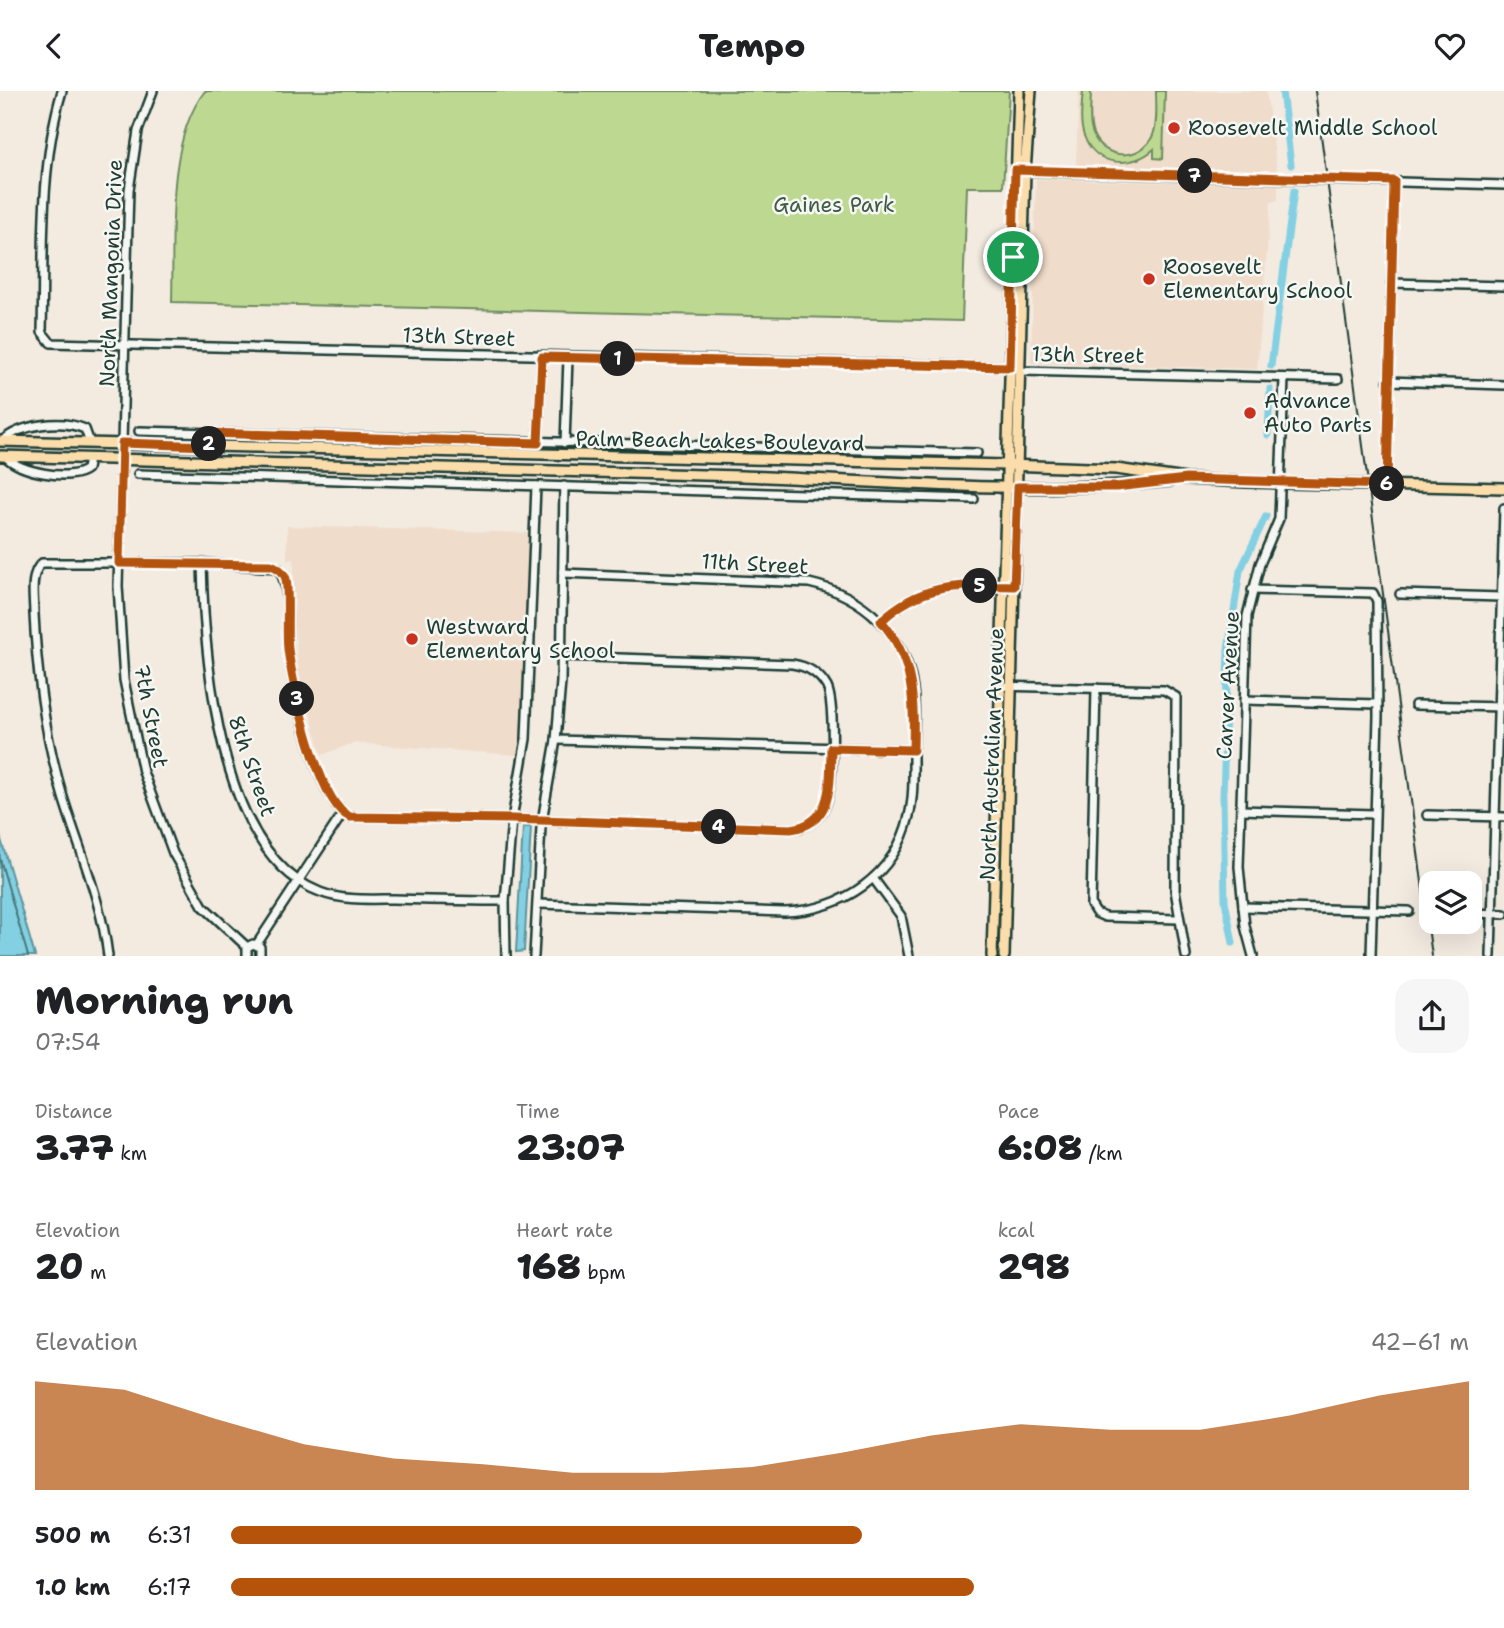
<!DOCTYPE html>
<meta charset="utf-8">
<style>
body{margin:0;font-family:"Shantell Sans",sans-serif;background:#f6f6f6;color:#202124;height:100vh;display:flex;flex-direction:column;font-size:26px;white-space:nowrap}
*{box-sizing:border-box;margin:0}
p{font-size:23px;color:#757577}
.icon{flex:none;width:38px;height:38px;fill:none;stroke:currentColor;stroke-width:2;stroke-linecap:round;stroke-linejoin:round}
.map{position:relative;height:865px;overflow:hidden}
.panel{display:flex;flex-direction:column;background:#fff;flex:1}
.panel>*{flex:none}
.fabs{position:absolute;left:1419px;top:780px;display:grid;gap:14px}
.fabs a{display:grid;place-items:center;width:63px;height:63px;border-radius:14px;background:#fff;box-shadow:0 7px 28px #0002;font-size:35px}
.pin{position:absolute;display:grid;place-items:center;width:60px;height:60px;color:#fff;margin:-30px;border:4px solid #fff;border-radius:50%;box-shadow:0 2px 7px #0007}
.km{position:absolute;width:35px;height:35px;margin:-18px;border-radius:50%;background:#222;color:#fff;font-size:19px;line-height:35px;text-align:center}
.round{display:grid;place-items:center;flex:none;width:74px;height:74px;border-radius:21px;background:#f6f6f6}
.headline{display:flex;align-items:center;justify-content:space-between;height:119px;padding:0 35px}
h1{font-size:38px;font-weight:800;line-height:52px}
.metrics{display:grid;grid-template-columns:repeat(3,1fr);gap:10px;height:119px;padding:7px 35px}
.metrics div{display:grid;align-content:center}
.metrics b{font-size:35px;font-weight:800}
.metrics small{font-size:19px;font-weight:400}
.metrics p{font-size:19px}
.chart{height:196px;padding:14px 35px}
.chart p{display:flex;justify-content:space-between}
.chart svg{width:100%;height:126px;margin-top:7px;fill:#b45309;opacity:.7}
ul{padding:0 35px;list-style:none;font-size:23px}
li{display:grid;grid-template-columns:112px 84px 1fr;align-items:center;height:52px}
li i{height:18px;border-radius:9px;background:#b45309}
header{display:flex;justify-content:space-between;align-items:center;height:91px;padding:0 35px;background:#fff;font-size:32px;font-weight:800}
.map>svg:first-child{display:block}
.built{fill:#f0dcca}
.green{fill:#bdd991;stroke:#6e8b62;stroke-width:2}
.water{fill:#84d0e3;stroke:#5c959d;stroke-width:2}
.lines{fill:none;stroke-linecap:round;stroke-linejoin:round}
.shore{stroke:#47787a;stroke-width:2}
.canal{stroke:#84d0e3;stroke-width:7}
.minor-casing{stroke:#1f3d34;stroke-width:12}
.major-casing{stroke:#1f3d34;stroke-width:14}
.minor{stroke:#f6f6f2;stroke-width:7}
.major{stroke:#fbddab;stroke-width:9}
.rail{stroke:#1f3d34;stroke-width:2}
.route-casing{stroke:#fff;stroke-width:14}
.route{stroke:#b45309;stroke-width:9}
.poi-dot{fill:#c8321e;stroke:#f6f6f2;stroke-width:2.5}
.labels{text-anchor:middle;stroke-width:5;stroke-linejoin:round;paint-order:stroke}
.poi-label{font-size:21px;fill:#1f3d34;stroke:#f6f6f2;text-anchor:start}
.park-label{font-size:21px;fill:#3f5c47;stroke:#f6f6f2}
.street-label{font-size:21px;fill:#1f3d34;stroke:#f6f6f2}
</style>
<header><svg class="icon" aria-label="back" viewBox="0 0 24 24"><path d="M15 5l-7 7 7 7"/></svg>Tempo<svg class="icon" aria-label="heart" viewBox="0 0 24 24"><path d="M12 20l-8-8c-3-5 5-10 8-4 3-6 11-1 8 4z"/></svg></header>
<div class="map">
<svg width="1504" height="865" viewBox="0 0 1504 865">
<rect width="100%" height="100%" fill="#f3eae0"/>
<filter id="ink" filterUnits="userSpaceOnUse"><feTurbulence type="fractalNoise" baseFrequency=".0143" numOctaves="2"/><feDisplacementMap in="SourceGraphic" scale="14" xChannelSelector="R" yChannelSelector="G"/><feConvolveMatrix kernelMatrix="1 2 1 2 8 2 1 2 1" color-interpolation-filters="sRGB"/></filter>
<g filter="url(#ink)">
<g class="built">
<path d="M1079,0H1266L1277,80L1076,74Z"/>
<path d="M1036,88L1278,94V109L1271,111L1257,278L1031,272Z"/>
<path d="M287,435L530,442L527,565L519,664L353,652L322,664L299,583L294,531V468H287Z"/>
</g>
<g class="green">
<path d="M205,0H1009L1003,96H967L962,230L172,211C174,148 165,51 205,0Z"/>
<path d="M1083,0H1091C1091,14 1088,31 1093,43C1104,70 1142,70 1153,44C1158,31 1156,14 1156,0H1165L1163,68L1154,67V58C1132,78 1096,76 1084,45C1079,31 1082,14 1083,0Z"/>
</g>
<g class="water">
<path d="M523,736H531L524,860L516,861Z"/>
<path d="M0,745L35,865H0Z"/>
</g>
<g class="lines">
<path class="shore" d="M0,768L28,865"/>
<g class="canal">
<path d="M1282,0L1291,74"/>
<path d="M1271,275L1294,100"/>
<path d="M1268,344L1270,298"/>
<path d="M1233,852L1225,810L1223,706L1228,559L1240,480L1266,425"/>
</g>
<defs>
<g id="minor">
<path d="M62,0C39,78 44,161 42,241L51,252L1010,276L1022,280L1338,288"/>
<path d="M153,0L138,40L129,99L118,495L124,589L143,681L173,762L203,815L247,856"/>
<path d="M1023,80L1504,94"/>
<path d="M1391,192L1504,195"/>
<path d="M1388,290L1504,294"/>
<path d="M139,340L977,362"/>
<path d="M2,350C21,333 61,328 85,338L90,352"/>
<path d="M538,352L542,266"/>
<path d="M565,352L568,267"/>
<path d="M5,365C17,381 72,391 87,378L89,368"/>
<path d="M138,383L974,408"/>
<path d="M1387,394L1394,90"/>
<path d="M202,472C204,564 218,763 320,801C343,810 370,808 394,808C431,809 468,810 505,810"/>
<path d="M1252,499L1373,502L1377,510L1378,625L1371,865"/>
<path d="M1400,503L1501,506"/>
<path d="M881,530C921,493 954,494 1006,495"/>
<path d="M1000,595L1164,599L1176,606L1175,799L1186,865"/>
<path d="M1096,597L1091,814L1096,822L1105,826L1178,828"/>
<path d="M1244,609L1377,613"/>
<path d="M1415,614L1504,616"/>
<path d="M556,649L913,659"/>
<path d="M1241,719L1374,723"/>
<path d="M1427,724L1504,726"/>
<path d="M873,787L901,825L909,865"/>
<path d="M538,813L785,821C843,819 895,785 909,725C914,705 913,683 913,662C914,641 916,619 913,598C906,542 862,504 809,492L563,482"/>
<path d="M1243,816L1409,820"/>
<path d="M1470,822L1504,823"/>
<path d="M257,853L343,722"/>
<path d="M108,865C102,811 79,758 63,706C45,646 37,585 34,523C34,507 29,483 42,472H202L278,477C292,497 286,532 288,556C291,590 317,713 350,726L512,728L791,738C806,737 819,729 825,715C834,698 835,612 827,596C819,582 807,575 792,573L561,565"/>
<path d="M247,865V856L253,853L260,856V865"/>
<path d="M506,865L505,810L512,728L526,648L536,395"/>
<path d="M534,865L541,736L556,649L561,591L564,395"/>
<path d="M1253,865L1245,835L1239,776L1247,525L1260,473L1279,428L1284,287"/>
<path d="M1491,865L1504,417"/>
</g>
<g id="major">
<path d="M0,350L1007,374L1116,378L1186,388L1245,391L1504,397"/>
<path d="M0,365C247,371 494,378 741,385C884,390 1029,405 1170,390"/>
<path d="M992,865L1019,0"/>
<path d="M1004,865L1025,80L1031,0"/>
</g>
</defs>
<use href="#minor" class="minor-casing"/>
<use href="#major" class="major-casing"/>
<use href="#minor" class="minor"/>
<use href="#major" class="major"/>
<path class="rail" d="M1315,0L1432,865"/>
</g>
</g>
<g class="lines" filter="url(#ink)">
<defs>
<path id="route" d="M1015,79L1394,90L1387,394L1186,388L1116,396H1018L1014,495C960,494 923,491 881,530C915,568 914,612 913,659L831,657C830,690 834,733 791,738L512,728L350,726C318,713 292,592 288,558C286,540 289,503 286,488C284,481 277,476 271,474L119,472L122,352L209,355V342L538,352L542,266L1010,276Z"/>
</defs>
<use href="#route" class="route-casing"/>
<use href="#route" class="route"/>
</g>
<g class="poi-dot">
<circle cx="1174" cy="37" r="7"/>
<circle cx="1149" cy="188" r="7"/>
<circle cx="1250" cy="322" r="7"/>
<circle cx="412" cy="548" r="7"/>
</g>
<g class="labels">
<g class="poi-label">
<text x="1188" y="44">Roosevelt Middle School</text>
<text x="1163" y="183">Roosevelt<tspan x="1163" dy="24">Elementary School</tspan></text>
<text x="1264" y="317">Advance<tspan x="1264" dy="24">Auto Parts</tspan></text>
<text x="426" y="543">Westward<tspan x="426" dy="24">Elementary School</tspan></text>
</g>
<g class="park-label">
<text x="834" y="121">Gaines Park</text>
</g>
<g class="street-label">
<text transform="translate(111 182) rotate(-88)" y="7">North Mangonia Drive</text>
<text transform="translate(459 246) rotate(2)" y="7">13th Street</text>
<text transform="translate(1088 264) rotate(1)" y="7">13th Street</text>
<text transform="translate(720 350) rotate(1)" y="7">Palm Beach Lakes Boulevard</text>
<text transform="translate(755 473) rotate(3)" y="7">11th Street</text>
<text transform="translate(1228 594) rotate(-87)" y="7">Carver Avenue</text>
<text transform="translate(151 625) rotate(79)" y="7">7th Street</text>
<text transform="translate(992 663) rotate(-88)" y="7">North Australian Avenue</text>
<text transform="translate(252 675) rotate(71)" y="7">8th Street</text>
</g>
</g>
</svg>
<div class="fabs">
<a><svg class="icon" aria-label="layers" viewBox="0 0 24 24"><path d="M12 4l9 5-9 5-9-5zM3 14l9 5 9-5"/></svg></a>
</div>
<div class="pin" style="left:1013px;top:166px;background:#1e9e55"><svg class="icon" aria-label="arrive" viewBox="0 0 24 24"><path d="M6 21V4h12l-3 4 3 4H6"/></svg></div>
<b class="km" style="left:618px;top:268px">1</b>
<b class="km" style="left:209px;top:353px">2</b>
<b class="km" style="left:297px;top:608px">3</b>
<b class="km" style="left:719px;top:736px">4</b>
<b class="km" style="left:980px;top:495px">5</b>
<b class="km" style="left:1387px;top:393px">6</b>
<b class="km" style="left:1195px;top:85px">7</b>
</div>
<section class="panel">
<div class="headline"><div><h1>Morning run</h1><p>07:54</p></div><a class="round"><svg class="icon" aria-label="share" viewBox="0 0 24 24"><path d="M12 15V3M7 8l5-5 5 5M5 13v7h14v-7"/></svg></a></div>
<div class="metrics">
<div><p>Distance</p><b>3.77<small> km</small></b></div>
<div><p>Time</p><b>23:07</b></div>
<div><p>Pace</p><b>6:08<small> /km</small></b></div>
</div>
<div class="metrics">
<div><p>Elevation</p><b>20<small> m</small></b></div>
<div><p>Heart rate</p><b>168<small> bpm</small></b></div>
<div><p>kcal</p><b>298</b></div>
</div>
<div class="chart"><p><span>Elevation</span>42–61 m</p>
<svg viewBox="0 0 160 44" preserveAspectRatio="none"><path d="M0 44V6L10 9L20 19L30 28L40 33L50 35L60 38L70 38L80 36L90 31L100 25L110 21L120 23L130 23L140 18L150 11L160 6V44z"/></svg>
</div>
<ul>
<li><b>500 m</b>6:31<i style="width:51%"></i></li>
<li><b>1.0 km</b>6:17<i style="width:60%"></i></li>
</ul>
</section>
